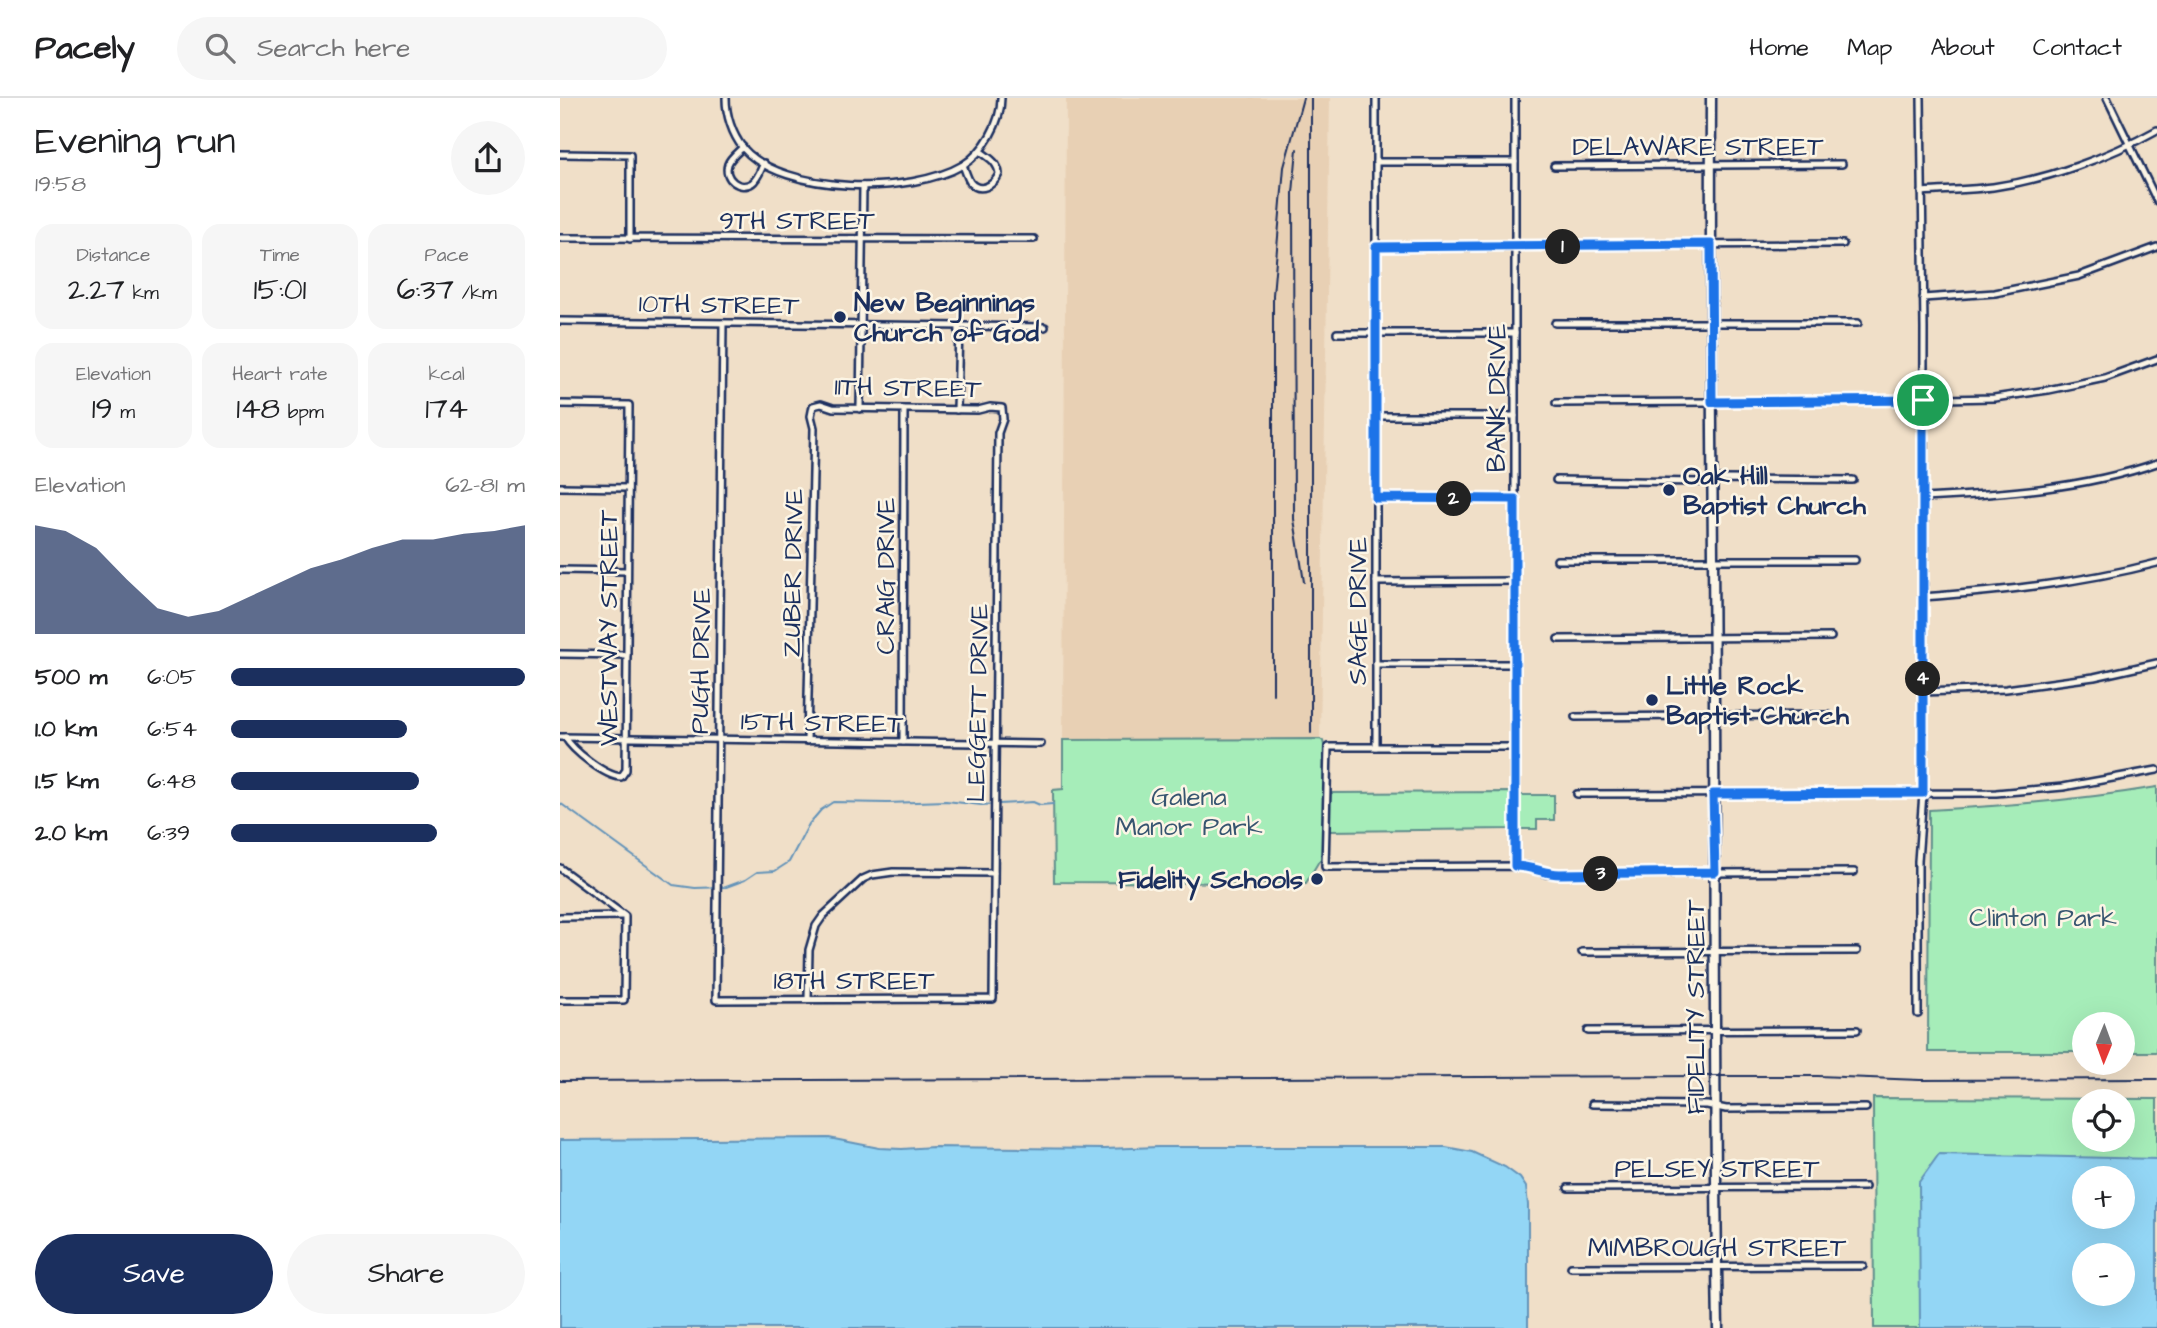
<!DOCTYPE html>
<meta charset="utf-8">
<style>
body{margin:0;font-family:"Architects Daughter",sans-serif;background:#f6f6f6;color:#202124;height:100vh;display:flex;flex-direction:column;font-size:26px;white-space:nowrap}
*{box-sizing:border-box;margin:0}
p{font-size:23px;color:#757577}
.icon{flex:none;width:38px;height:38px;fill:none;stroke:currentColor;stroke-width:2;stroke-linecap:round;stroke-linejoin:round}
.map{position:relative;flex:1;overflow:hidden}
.sheet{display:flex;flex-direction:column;background:#fff;width:560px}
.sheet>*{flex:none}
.needle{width:46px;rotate:181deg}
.fabs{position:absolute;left:1512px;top:914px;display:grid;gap:14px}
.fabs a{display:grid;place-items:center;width:63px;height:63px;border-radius:50%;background:#fff;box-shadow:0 7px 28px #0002;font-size:35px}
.pin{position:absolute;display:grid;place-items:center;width:60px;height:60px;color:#fff;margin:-30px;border:4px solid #fff;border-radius:50%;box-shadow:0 2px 7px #0007}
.km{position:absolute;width:35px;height:35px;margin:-18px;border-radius:50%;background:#222;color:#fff;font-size:19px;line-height:35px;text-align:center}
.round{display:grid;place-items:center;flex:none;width:74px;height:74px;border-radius:37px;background:#f6f6f6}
.summary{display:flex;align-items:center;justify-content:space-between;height:119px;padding:0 35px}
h1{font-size:38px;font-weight:600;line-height:52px}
.metrics{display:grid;grid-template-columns:repeat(3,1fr);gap:10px;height:119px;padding:7px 35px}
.metrics div{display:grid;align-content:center;border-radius:18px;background:#f6f6f6;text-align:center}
.metrics b{font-size:30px;font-weight:600}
.metrics small{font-size:19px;font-weight:400}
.metrics p{font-size:19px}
.chart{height:196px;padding:14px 35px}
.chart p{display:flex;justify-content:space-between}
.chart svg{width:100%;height:126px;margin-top:7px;fill:#1b2f5e;opacity:.7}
.action{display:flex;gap:14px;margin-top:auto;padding:14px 35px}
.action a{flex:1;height:80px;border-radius:42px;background:#1b2f5e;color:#fff;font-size:28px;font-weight:600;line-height:80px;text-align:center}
.action a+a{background:#f6f6f6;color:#202124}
ul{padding:0 35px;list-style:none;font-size:23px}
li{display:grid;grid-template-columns:112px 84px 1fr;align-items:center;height:52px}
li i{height:18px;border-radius:9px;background:#1b2f5e}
header{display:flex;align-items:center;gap:42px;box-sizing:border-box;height:98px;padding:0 35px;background:#fff;border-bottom:2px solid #e0e0e0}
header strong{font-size:33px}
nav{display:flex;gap:38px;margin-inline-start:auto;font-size:24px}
.search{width:490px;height:63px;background:#f6f6f6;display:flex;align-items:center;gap:18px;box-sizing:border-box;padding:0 24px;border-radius:38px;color:#757577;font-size:26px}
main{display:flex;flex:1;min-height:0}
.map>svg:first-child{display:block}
.built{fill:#e8d0b4}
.green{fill:#a6edb9;stroke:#608e8c;stroke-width:2;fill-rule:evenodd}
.water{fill:#93d6f5;stroke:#6393b9;stroke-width:2;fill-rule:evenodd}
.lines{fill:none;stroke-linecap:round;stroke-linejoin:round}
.stream{stroke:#6393b9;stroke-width:2}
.street-casing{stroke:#1b2f5e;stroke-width:10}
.secondary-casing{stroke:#1b2f5e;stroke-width:13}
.street{stroke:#fcf5e5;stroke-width:5}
.secondary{stroke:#fcf5e5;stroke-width:8}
.rail{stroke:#1b2f5e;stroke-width:2}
.route-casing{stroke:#fff;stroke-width:14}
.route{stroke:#1a73e8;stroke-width:9}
.poi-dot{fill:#1b2f5e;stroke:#fcf5e5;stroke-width:2.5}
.labels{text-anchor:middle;stroke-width:5;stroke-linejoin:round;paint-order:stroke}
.street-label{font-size:26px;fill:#1b2f5e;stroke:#fcf5e5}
.poi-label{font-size:26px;font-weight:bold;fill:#1b2f5e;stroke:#fcf5e5;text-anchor:start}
.park-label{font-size:26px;fill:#375570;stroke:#fcf5e5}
</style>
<header>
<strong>Pacely</strong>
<div class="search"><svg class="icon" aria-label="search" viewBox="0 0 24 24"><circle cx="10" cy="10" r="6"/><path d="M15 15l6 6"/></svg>Search here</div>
<nav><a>Home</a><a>Map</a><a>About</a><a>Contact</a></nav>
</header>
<main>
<section class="sheet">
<div class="summary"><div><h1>Evening run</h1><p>19:58</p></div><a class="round"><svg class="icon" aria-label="share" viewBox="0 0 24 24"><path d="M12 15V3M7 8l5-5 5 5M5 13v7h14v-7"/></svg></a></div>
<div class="metrics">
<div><p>Distance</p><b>2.27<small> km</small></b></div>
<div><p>Time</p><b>15:01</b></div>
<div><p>Pace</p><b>6:37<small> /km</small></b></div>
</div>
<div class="metrics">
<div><p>Elevation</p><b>19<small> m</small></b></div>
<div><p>Heart rate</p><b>148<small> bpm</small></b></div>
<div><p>kcal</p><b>174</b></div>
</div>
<div class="chart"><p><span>Elevation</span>62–81 m</p>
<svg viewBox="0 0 160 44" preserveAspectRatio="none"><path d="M0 44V6L10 8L20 14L30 25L40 35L50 38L60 36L70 31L80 26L90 21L100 18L110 14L120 11L130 11L140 9L150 8L160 6V44z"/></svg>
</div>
<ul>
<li><b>500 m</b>6:05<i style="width:100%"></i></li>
<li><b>1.0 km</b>6:54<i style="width:60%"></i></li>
<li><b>1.5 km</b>6:48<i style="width:64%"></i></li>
<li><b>2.0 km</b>6:39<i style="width:70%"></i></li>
</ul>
<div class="action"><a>Save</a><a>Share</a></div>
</section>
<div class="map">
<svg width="1597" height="1230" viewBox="0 0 1597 1230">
<rect width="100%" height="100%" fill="#f0dfc8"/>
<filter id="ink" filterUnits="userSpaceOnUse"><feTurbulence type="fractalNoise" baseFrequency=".0143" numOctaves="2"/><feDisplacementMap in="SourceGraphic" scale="14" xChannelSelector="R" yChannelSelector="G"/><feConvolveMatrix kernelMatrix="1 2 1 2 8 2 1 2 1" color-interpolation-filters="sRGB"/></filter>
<g filter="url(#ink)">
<path class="built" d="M506,0H770L760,641L503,642Z"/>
<g class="green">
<path d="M760,641L763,643L764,647L763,762L759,763L746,785L494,784L493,692L503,691V642Z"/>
<path d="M1597,689V954H1563V926H1524V954H1368L1369,712C1447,708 1520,702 1597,689Z"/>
<path d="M951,694V731L769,733V695Z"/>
<path d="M959,697H994V722H977V731H959Z"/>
<path d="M1313,1000L1597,1001V1230H1314ZM1524,1003H1563V1041H1524ZM1524,1080H1563V1118H1524ZM1524,1157H1563V1195H1524Z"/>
</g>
<g class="water">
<path d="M269,1040L319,1050L342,1051L373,1049L544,1051L598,1049H886L912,1054L945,1069L960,1080L966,1089L968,1107V1230H0V1042Z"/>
<path d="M1379,1056L1597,1061V1230H1360L1359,1084ZM1524,1080H1563V1118H1524ZM1524,1157H1563V1195H1524Z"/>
</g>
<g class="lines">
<path class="stream" d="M0,705L113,787L135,790L166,789L185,782L197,774L215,773L229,764L249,726L261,712L273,704L327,705L386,703L421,707L473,704L480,707L493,706"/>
<defs>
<g id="street">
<path d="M166,0C166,17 172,36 183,50C224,97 352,97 403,67C424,54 441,25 441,0"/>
<path d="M955,0V768"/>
<path d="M1547,0L1597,103"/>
<path d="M183,49C178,54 170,60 168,66C163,81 180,93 192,85C198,81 201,71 204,65"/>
<path d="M0,56L70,57V141"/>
<path d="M816,64H955"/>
<path d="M403,67C405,72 407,79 410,84C420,96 434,87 439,76C438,64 429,60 420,53"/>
<path d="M994,68L1282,66"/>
<path d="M1362,94C1385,92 1409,92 1433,89C1489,81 1547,60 1597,32"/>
<path d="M0,140L474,141"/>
<path d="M816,149L1283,146"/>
<path d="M1363,200L1435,195L1519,178L1597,149"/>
<path d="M0,223L485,229"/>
<path d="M163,225L156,902L433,901L438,335L443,321L442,310L430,309L418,312L273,310L261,306L253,308L251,318L254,330L247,643"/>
<path d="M995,225H1298"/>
<path d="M777,235H955"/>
<path d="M996,305L1285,303L1434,300L1488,292L1545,280L1597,261"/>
<path d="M0,306L69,307L66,672L61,679C45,678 13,653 5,639"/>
<path d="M300,311L303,88"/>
<path d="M397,312L399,228"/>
<path d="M816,318H955"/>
<path d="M996,382L1140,384L1163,381L1293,382"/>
<path d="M0,389L68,390"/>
<path d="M816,400L955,401"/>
<path d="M1363,400C1441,396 1522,391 1597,365"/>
<path d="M997,462H1295"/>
<path d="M0,472L67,473"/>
<path d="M816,484L955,483"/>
<path d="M1362,499C1442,493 1520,485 1597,465"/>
<path d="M998,541L1271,539"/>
<path d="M0,556L67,557"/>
<path d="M816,566H955"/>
<path d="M1363,594L1446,591L1534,579L1597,565"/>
<path d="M1015,619L1269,617"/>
<path d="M0,639L481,646"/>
<path d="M343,644L344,311"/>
<path d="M816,649V0"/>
<path d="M955,649H768L765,769L967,768L987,776H1000L1294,774"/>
<path d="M1017,696L1436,695L1503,689L1597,672"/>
<path d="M0,770L65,818L64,902H0"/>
<path d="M0,819L63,818"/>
<path d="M1022,854L1297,853"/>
<path d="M248,901L249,852L256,828L263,818L303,781L312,777L333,774L434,775"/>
<path d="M1358,916V763L1363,695L1364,230L1361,0"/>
<path d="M1028,933L1297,932"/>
<path d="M1032,1006L1147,1007L1166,1011L1306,1010"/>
<path d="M1008,1090L1305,1089"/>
<path d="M1011,1169L1303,1168"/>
</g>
<path id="secondary" d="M1151,0C1150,202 1153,404 1154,606C1155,814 1154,1022 1158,1230"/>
</defs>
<use href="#street" class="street-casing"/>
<use href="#secondary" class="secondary-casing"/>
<use href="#street" class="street"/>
<use href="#secondary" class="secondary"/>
<g class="rail">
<path d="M737,51L733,95L734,421L744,484"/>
<path d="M713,596V197L724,69L743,0"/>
<path d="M751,635V0"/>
<path d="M0,983L1156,978H1258L1360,982L1597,981"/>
</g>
</g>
</g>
<g class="lines" filter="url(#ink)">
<defs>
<path id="route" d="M1151,146L1152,304L1363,302V695L1153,696L1155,774L1000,776C984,776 972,768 955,768V401L816,400V149Z"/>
</defs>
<use href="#route" class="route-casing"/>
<use href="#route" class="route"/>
</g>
<g class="poi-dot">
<circle cx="280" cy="219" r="7"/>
<circle cx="1109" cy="392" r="7"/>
<circle cx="1092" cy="602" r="7"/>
<circle cx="757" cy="781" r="7"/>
</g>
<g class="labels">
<g class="street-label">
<text x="1138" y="57">DELAWARE STREET</text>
<text x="237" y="131">9TH STREET</text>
<text transform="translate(159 206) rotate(1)" y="9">10TH STREET</text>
<text transform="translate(348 289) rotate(1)" y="9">11TH STREET</text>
<text transform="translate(936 300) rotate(-90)" y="9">BANK DRIVE</text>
<text transform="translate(232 475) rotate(-89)" y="9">ZUBER DRIVE</text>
<text transform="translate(325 478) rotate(-90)" y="9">CRAIG DRIVE</text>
<text transform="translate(797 513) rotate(-90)" y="9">SAGE DRIVE</text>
<text transform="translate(48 530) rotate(-90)" y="9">WESTWAY STREET</text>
<text transform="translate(140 563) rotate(-89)" y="9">PUGH DRIVE</text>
<text transform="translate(417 605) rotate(-89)" y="9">LEGGETT DRIVE</text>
<text transform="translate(262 624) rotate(1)" y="9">15TH STREET</text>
<text x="294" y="891">18TH STREET</text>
<text transform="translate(1135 909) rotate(-90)" y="9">FIDELITY STREET</text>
<text x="1157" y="1079">PELSEY STREET</text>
<text x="1157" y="1158">MIMBROUGH STREET</text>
</g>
<g class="poi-label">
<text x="294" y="213">New Beginnings<tspan x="294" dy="30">Church of God</tspan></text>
<text x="1123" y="386">Oak Hill<tspan x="1123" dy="30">Baptist Church</tspan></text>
<text x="1106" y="596">Little Rock<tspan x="1106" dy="30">Baptist Church</tspan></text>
<text x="743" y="790" text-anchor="end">Fidelity Schools</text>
</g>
<g class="park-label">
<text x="629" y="707">Galena<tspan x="629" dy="30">Manor Park</tspan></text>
<text x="1483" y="828">Clinton Park</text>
</g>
</g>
</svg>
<div class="fabs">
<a><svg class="needle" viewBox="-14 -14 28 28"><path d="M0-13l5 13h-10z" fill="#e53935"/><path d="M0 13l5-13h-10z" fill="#757577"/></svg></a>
<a><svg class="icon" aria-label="locate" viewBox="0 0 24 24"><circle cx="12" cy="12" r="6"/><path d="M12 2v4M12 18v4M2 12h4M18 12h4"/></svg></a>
<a>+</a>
<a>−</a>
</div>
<div class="pin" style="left:1363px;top:302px;background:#1e9e55"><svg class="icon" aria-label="arrive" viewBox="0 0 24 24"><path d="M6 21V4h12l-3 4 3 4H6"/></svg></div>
<b class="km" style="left:1003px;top:149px">1</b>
<b class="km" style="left:894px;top:401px">2</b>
<b class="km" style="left:1041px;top:776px">3</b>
<b class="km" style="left:1363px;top:581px">4</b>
</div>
</main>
